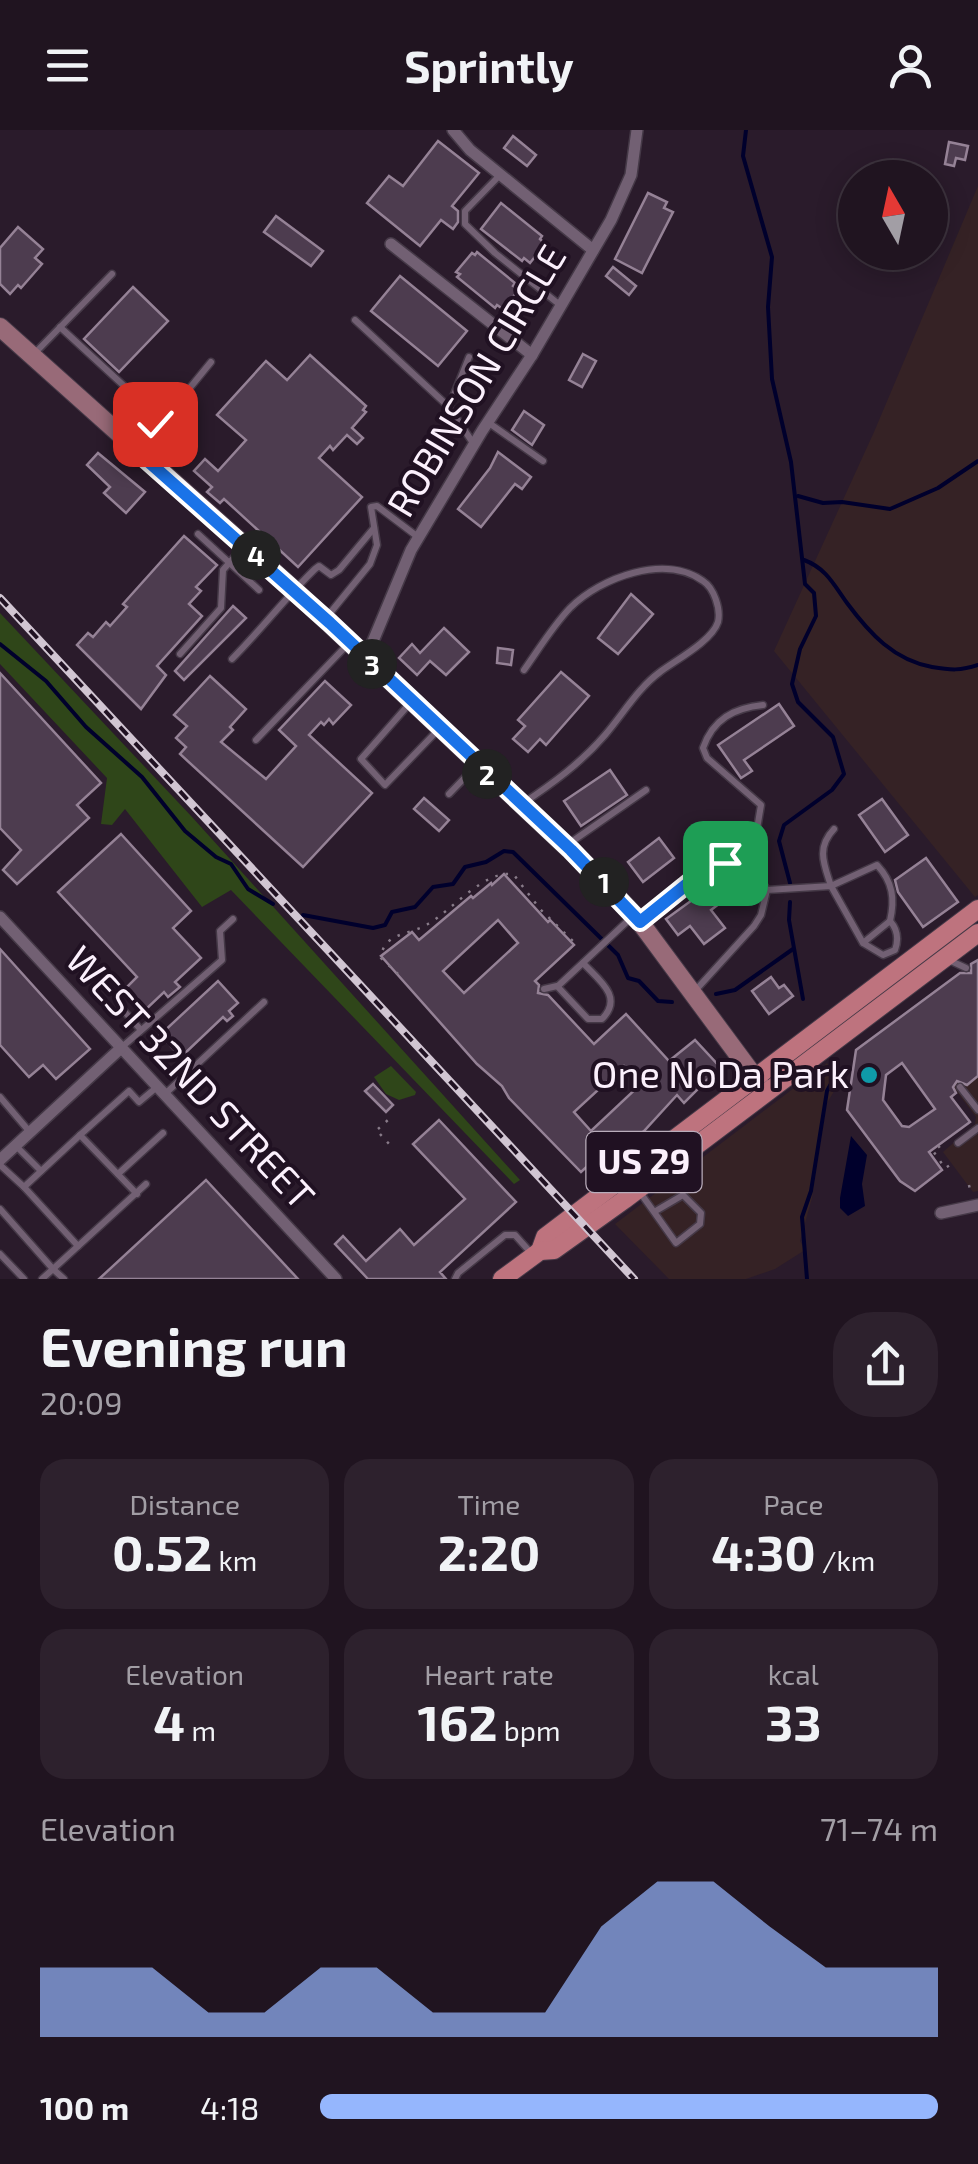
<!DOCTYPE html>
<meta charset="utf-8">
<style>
body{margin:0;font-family:"Exo 2",sans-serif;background:#2d212d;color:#f1f3f6;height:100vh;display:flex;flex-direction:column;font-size:38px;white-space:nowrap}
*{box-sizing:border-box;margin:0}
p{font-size:32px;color:#a29ea5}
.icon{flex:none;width:55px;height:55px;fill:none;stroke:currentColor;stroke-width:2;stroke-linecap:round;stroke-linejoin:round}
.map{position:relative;height:1149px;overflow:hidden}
.side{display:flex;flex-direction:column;background:#201420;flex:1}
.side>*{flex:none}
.needle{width:65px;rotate:351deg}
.controls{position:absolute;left:838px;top:30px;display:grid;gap:20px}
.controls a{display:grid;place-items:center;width:110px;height:110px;border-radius:50%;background:#201420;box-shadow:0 5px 25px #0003,0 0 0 2px #3d333e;font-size:50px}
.pin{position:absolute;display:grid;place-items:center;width:85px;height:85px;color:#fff;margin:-42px;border-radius:20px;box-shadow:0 5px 15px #0006}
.km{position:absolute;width:50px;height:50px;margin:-25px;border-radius:50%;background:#222;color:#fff;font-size:28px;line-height:50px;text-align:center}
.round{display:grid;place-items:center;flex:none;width:105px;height:105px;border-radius:40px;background:#2d212d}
.head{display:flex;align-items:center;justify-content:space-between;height:170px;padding:0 40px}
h1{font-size:55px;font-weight:700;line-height:75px}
.stats{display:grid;grid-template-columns:repeat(3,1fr);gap:15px;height:170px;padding:10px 40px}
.stats div{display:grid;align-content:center;border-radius:25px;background:#2d212d;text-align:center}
.stats b{font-size:50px;font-weight:700}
.stats small{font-size:28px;font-weight:400}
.stats p{font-size:28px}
.chart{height:280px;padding:20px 40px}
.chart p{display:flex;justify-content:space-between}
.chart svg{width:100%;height:180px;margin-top:10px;fill:#95b6fd;opacity:.7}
ul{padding:0 40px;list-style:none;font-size:32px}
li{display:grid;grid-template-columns:160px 120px 1fr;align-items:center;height:75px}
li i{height:25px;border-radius:12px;background:#95b6fd}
header{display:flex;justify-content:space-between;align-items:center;height:130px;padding:0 40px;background:#201420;font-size:45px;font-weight:700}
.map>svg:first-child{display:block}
.commercial{fill:#352225}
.green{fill:#2f4619}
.water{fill:#00002c}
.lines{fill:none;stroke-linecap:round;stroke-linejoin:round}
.stream{stroke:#00002c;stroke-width:4}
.building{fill:#4d3c4f;stroke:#958296;stroke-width:2.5;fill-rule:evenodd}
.service-casing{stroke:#453947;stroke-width:9}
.minor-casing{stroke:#453947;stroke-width:14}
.secondary-casing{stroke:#453947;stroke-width:20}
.primary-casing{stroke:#453947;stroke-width:20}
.path{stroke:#887b89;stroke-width:2.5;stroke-dasharray:2.5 8;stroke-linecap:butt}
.service{stroke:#726073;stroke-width:6}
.minor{stroke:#726073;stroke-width:11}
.secondary{stroke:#986a78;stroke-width:18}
.primary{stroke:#be737e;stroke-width:18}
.rail-casing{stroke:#d1c5d2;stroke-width:8}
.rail{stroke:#201122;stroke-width:4;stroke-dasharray:11;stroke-linecap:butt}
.route-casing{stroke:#fff;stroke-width:20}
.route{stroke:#1a73e8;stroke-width:12}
.culture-dot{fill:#0f9aa8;stroke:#201122;stroke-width:4}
.labels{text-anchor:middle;stroke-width:8;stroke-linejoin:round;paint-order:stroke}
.shield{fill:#201122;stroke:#b9adbb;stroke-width:2.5}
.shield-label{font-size:35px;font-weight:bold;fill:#fbf0fc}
.street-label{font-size:38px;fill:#fbf0fc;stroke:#201122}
.poi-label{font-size:38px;fill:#fbf0fc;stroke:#201122;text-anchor:end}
</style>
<header><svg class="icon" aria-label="menu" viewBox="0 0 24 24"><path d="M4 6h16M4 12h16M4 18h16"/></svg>Sprintly<svg class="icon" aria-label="person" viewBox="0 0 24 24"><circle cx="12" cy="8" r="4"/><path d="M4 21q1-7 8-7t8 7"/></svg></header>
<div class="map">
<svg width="978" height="1149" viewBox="0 0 978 1149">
<rect width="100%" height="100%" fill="#2a1b2b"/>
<g class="commercial">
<path d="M978,56V765L975,767L774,521L874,302Z"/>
<path d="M978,921V1061L973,1062L943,1022L975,994L976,987L945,946Z"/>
<path d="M827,933L839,953L827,973L812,1068L800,1111L805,1120L775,1139L746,1149H669L615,1094Z"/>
</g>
<g class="green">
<path d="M0,483L192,687L520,1050L514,1054L231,760L202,777L125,679L112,695L101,694L107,648L0,534Z"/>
<path d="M391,936L416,962L415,965L399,970L386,964L374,947Z"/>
</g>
<path class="water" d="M851,1006L867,1025L862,1054L865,1076L848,1086L840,1078V1068Z"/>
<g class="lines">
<g class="stream">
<path d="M746,0L743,26L772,127L768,177L772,249L791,332L805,454L814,463L816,486L800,519L792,554L798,572L833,607L844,644L832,660L784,695L779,711L790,753"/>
<path d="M798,366L823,373L842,372L890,379L938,358L978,331"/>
<path d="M804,430C826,438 834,455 847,473C870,504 894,530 932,537C950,540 961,541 978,535"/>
<path d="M0,514L46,551L86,597L142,647L185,701L216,727L231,734L248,759L273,774"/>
<path d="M790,772L789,790L803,869"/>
<path d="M303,785L373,798L385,795L392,782L415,777L433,757L453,754L465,737L486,732L504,721L513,722L618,825L628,848L639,851L658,871L672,872"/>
<path d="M716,864L735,860L793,819"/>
<path d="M807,1149L802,1087L811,1061L827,961L833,950L831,934"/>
</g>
</g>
<g class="building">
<path d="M513,6L536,25L527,36L504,18Z"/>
<path d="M438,11L479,43L452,76L458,81V92L453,99L441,90L420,116L367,73L389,46L403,56Z"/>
<path d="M949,12L968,16L965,30L956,28L954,36L945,34Z"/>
<path d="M648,63L667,72L664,78L673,82L642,143L615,129Z"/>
<path d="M501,73L542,106L540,109L545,114L530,133L524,128L522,131L481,99Z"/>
<path d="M276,86L323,121L311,136L264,102Z"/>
<path d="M18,97L43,119L35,128L42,134L21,158L18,155L10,164L0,154V118Z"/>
<path d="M477,122L515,153L513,156L519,160L503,179L497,175L495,178L457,147L460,144L456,142L472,123L475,125Z"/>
<path d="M613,137L636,156L629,165L606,146Z"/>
<path d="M400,146L467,201L438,236L371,181Z"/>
<path d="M133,157L168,191L119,242L84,209Z"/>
<path d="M583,224L596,231L582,257L569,250Z"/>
<path d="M310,225L366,276L363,280L366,282L352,298L363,308L357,314L347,305L333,320L330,316L319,328L362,367L298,437L224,369L220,373L207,362L212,357L194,341L205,329L218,341L246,310L217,285L266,231L287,250Z"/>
<path d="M524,281L544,295L532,315L512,300Z"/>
<path d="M498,322L531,347L522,359L515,354L481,397L458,379L490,338Z"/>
<path d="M98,323L145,362L126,383L104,363L110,357L87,335Z"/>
<path d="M184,406L217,435L196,457L201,461L189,474L202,486L157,536L166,545L141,579L77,515L88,503L93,507L106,492L110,496L127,477L123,474Z"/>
<path d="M631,464L653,484L618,524L598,508Z"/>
<path d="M233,476L246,488L184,550L175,541Z"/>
<path d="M444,498L469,522L446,545L430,531L417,545L399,528L412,514L420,523Z"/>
<path d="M498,518L513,520L511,535L497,533Z"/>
<path d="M561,542L589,566L546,615L540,609L528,622L513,609L525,596L518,590Z"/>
<path d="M0,543L101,653L77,675L89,688L17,754L3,740L21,720L0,698Z"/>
<path d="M210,546L246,579L230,597L233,600L221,612L266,649L296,616L279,600L325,551L351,575L333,594L329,589L324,595L321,592L309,605L372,663L303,737L180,624L186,617L176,608L187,596L174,585Z"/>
<path d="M779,574L794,596L744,630L752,641L741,648L718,615Z"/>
<path d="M610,640L627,665L581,696L564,671Z"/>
<path d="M424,668L449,690L439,701L414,679Z"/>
<path d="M882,669L908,705L885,722L859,685Z"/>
<path d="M121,704L191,781L173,798L201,828L175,852L180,857L168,867L164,862L141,884L122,862L137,847L58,762Z"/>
<path d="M659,708L674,728L643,752L628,732Z"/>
<path d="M926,728L958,772L923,797L898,762L895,750Z"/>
<path d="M504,744L548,792L550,790L574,815L535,851L539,855L538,863L548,865L594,914L626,884L669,931L695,910L720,937L684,973L677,965L644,1001L599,1037L593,1031L581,1042L509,968L502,956L477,934L381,826L412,802L419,810L471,766L473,768L491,753L492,755ZM498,790L518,813L464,863L443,841ZM624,936L641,954L591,1001L574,982Z"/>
<path d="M713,748L728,767L711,780L725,798L704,814L690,796L678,805L666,789L695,768L692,763Z"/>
<path d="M0,819L90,919L56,949L43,935L29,947L0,915Z"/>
<path d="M978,830V946L967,955L957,951L953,957L956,963L951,967L970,992L929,1022L942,1040L915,1061L900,1051L847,980L856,920L960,843H971V834ZM902,933L935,979L909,997L902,996L883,970L886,945Z"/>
<path d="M771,847L779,858L784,855L793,866L769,884L752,861Z"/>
<path d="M218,851L238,873L229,881L233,886L227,891L223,887L181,927L160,905Z"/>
<path d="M373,954L393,975L386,982L365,961Z"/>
<path d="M439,990L516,1072L440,1142L446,1149H368L335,1114L343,1106L366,1131L400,1099L414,1115L465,1069L413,1014Z"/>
<path d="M206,1050L298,1149H99Z"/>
</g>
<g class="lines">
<defs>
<g id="service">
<path d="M500,45L465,81V94L495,123L560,175"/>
<path d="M355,190L449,277L473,313"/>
<path d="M60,197L160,289"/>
<path d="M33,225L112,144"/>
<path d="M449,277L469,227"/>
<path d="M489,293L543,331"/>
<path d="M137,313L180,270L211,232"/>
<path d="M198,404L259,460"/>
<path d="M326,488L370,434L377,415L371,377L377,376L418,407"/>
<path d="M180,524L221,478L223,440L244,416"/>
<path d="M232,529C261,500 285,468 315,439L319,436L331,445L339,440L374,398"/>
<path d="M411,572L361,629L385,655L438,600"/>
<path d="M763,575C734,578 713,589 703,618L707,628L761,675L751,735L767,760"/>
<path d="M256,610L349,513"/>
<path d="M449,664L477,635"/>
<path d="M522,674C552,654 581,633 605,605C623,584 638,558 660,542C676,530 712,511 718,492C721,479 714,458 703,451C665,424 601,447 570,478C552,497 539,519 524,540"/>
<path d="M834,699C816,718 824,734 831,756L877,735C893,752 895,769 890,791"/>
<path d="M567,715L646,660"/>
<path d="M642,791L707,737L725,733L751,735"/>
<path d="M951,831L966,838"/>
<path d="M558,856L633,786"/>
<path d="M544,859L557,856L588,889H602C624,867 599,850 583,833"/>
<path d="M694,862L754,796L761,785L767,760L831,756L863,813L883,825L895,820C899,809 898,800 890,791L863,813"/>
<path d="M123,880L141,900"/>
<path d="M122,917L222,830L220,801L233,789"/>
<path d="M960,957L978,980"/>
<path d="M165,964L264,872"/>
<path d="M0,967L29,1001"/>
<path d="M958,1013L978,998"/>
<path d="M15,1015L41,1041"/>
<path d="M0,1035L24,1057"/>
<path d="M118,1044L163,1003"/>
<path d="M639,1061L654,1082L683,1065L701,1083L700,1094L676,1113L654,1082"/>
<path d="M137,1064L80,1005L129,961L139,972L157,957"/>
<path d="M0,1079L53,1139L146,1054"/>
<path d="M78,1116L24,1057L80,1005"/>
<path d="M0,1124L24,1149"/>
<path d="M42,1149L53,1139L64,1149"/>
<path d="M455,1149L458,1143L505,1105H515L532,1124"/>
</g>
<g id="minor">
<path d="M453,0L470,20L593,120"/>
<path d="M391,114L532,225"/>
<path d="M366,528L411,420L482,301L532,225L611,90L631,45L637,0"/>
<path d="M0,787L336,1149"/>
<path d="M0,1030L121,918"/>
<path d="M941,1083L978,1075"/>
</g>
<path id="secondary" d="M0,197L294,460L601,749L640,792L762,957"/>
<g id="primary">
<path d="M540,1121L545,1107L978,779"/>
<path d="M502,1149L540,1121L554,1120L624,1070L978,803"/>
</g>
</defs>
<use href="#service" class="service-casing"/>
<use href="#minor" class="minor-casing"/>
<use href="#secondary" class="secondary-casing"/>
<use href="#primary" class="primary-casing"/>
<g class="path">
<path d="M398,844L381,828C383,802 411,805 428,794C450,782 487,737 514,745L540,779L578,816"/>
<path d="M378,999L388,990"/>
<path d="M380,1004L391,1016"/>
<path d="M940,1016L933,1021L945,1038L952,1034"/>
<path d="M969,1055L970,1060"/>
</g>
<use href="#service" class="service"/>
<use href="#minor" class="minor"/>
<use href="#secondary" class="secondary"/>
<use href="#primary" class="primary"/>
<defs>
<path id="rail" d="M0,468L634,1149"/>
</defs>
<use href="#rail" class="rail-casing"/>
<use href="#rail" class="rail"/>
</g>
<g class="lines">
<defs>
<path id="route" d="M155,294L132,317L330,493L571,720L640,792L707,738L725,733"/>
</defs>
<use href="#route" class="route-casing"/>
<use href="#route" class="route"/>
</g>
<circle class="culture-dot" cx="869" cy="945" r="10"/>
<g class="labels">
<rect class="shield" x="586.5" y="1002" width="115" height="60" rx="8"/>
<g class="shield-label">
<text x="644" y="1044">US 29</text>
</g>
<g class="street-label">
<text transform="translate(477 251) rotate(-59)" y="13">ROBINSON CIRCLE</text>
<text transform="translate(190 948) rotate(47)" y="13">WEST 32ND STREET</text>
</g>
<g class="poi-label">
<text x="849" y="958">One NoDa Park</text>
</g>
</g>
</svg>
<div class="controls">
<a><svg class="needle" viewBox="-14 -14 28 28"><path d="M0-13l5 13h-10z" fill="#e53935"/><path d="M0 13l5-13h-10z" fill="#a29ea5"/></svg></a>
</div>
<div class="pin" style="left:725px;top:733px;background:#1e9e55"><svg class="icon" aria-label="arrive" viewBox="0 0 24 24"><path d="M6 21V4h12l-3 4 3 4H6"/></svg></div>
<div class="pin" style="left:155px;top:294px;background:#d93025"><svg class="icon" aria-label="check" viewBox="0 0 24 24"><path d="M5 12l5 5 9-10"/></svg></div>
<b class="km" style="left:604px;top:752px">1</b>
<b class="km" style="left:487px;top:644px">2</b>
<b class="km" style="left:372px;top:534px">3</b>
<b class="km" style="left:256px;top:425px">4</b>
</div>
<section class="side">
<div class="head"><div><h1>Evening run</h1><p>20:09</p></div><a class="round"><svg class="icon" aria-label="share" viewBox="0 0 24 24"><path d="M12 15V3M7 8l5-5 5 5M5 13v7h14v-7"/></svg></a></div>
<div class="stats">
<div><p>Distance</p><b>0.52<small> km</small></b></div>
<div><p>Time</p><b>2:20</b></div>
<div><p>Pace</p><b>4:30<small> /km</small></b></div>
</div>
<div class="stats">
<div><p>Elevation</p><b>4<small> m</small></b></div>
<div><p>Heart rate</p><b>162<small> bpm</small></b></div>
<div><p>kcal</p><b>33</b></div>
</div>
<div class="chart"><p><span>Elevation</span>71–74 m</p>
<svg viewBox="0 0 160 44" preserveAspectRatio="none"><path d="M0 44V27L10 27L20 27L30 38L40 38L50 27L60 27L70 38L80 38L90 38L100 17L110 6L120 6L130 17L140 27L150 27L160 27V44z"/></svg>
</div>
<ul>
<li><b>100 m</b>4:18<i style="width:100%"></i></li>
</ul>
</section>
